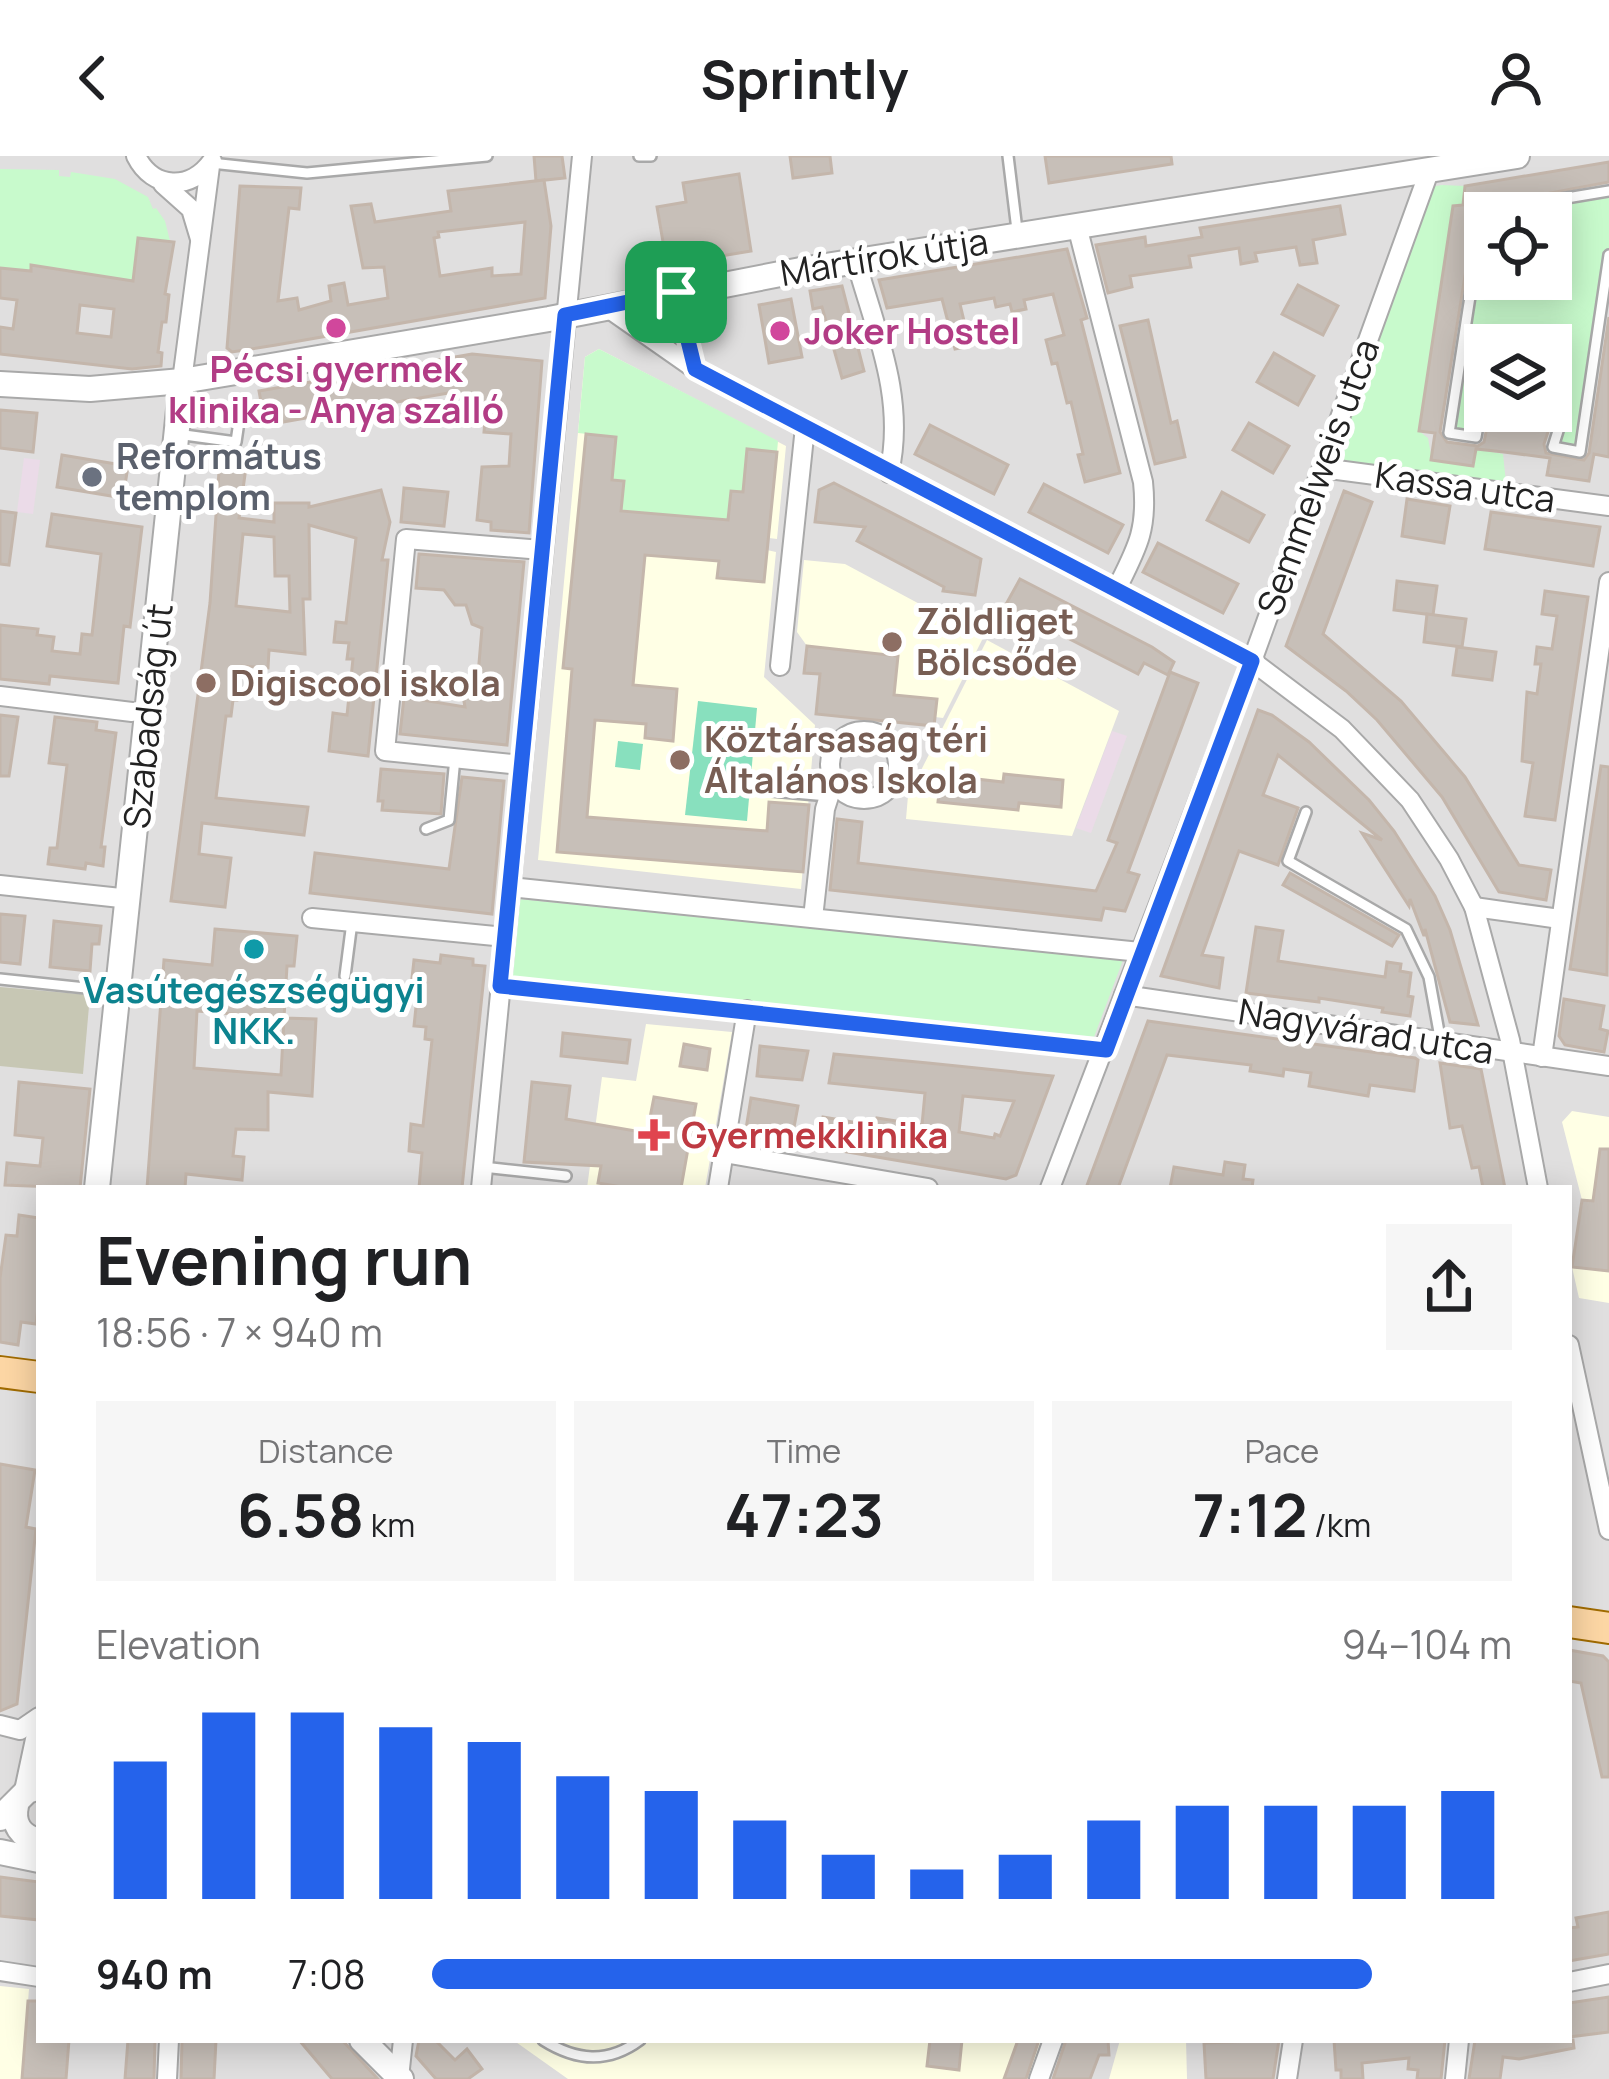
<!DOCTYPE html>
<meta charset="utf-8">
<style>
body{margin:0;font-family:Manrope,sans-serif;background:#f6f6f6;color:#202124;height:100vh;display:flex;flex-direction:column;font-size:45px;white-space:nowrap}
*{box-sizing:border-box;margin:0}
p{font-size:39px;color:#757577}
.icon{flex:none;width:66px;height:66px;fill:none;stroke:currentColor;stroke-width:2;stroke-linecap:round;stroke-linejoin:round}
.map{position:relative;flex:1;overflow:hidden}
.panel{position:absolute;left:36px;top:1029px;width:1536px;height:858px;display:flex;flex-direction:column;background:#fff;border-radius:0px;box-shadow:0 6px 30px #0003}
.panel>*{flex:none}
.fabs{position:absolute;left:1464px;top:36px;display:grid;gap:24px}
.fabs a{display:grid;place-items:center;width:108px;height:108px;border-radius:0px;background:#fff;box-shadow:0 6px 30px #0003;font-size:60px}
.pin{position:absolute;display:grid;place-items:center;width:102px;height:102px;color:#fff;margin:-51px;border-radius:24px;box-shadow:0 6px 18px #0006}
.round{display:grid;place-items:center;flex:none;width:126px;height:126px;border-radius:0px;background:#f6f6f6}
.summary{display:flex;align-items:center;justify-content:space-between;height:204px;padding:0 60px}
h1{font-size:66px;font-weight:700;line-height:90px}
.metrics{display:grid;grid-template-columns:repeat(3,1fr);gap:18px;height:204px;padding:12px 60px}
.metrics div{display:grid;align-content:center;border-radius:0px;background:#f6f6f6;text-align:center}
.metrics b{font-size:60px;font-weight:700}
.metrics small{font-size:33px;font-weight:400}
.metrics p{font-size:33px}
.chart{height:336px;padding:24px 60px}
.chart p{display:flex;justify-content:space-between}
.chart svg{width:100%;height:216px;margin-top:12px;stroke:#2563eb;stroke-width:6}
ul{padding:0 60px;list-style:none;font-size:39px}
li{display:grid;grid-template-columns:192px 144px 1fr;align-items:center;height:90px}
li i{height:30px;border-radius:15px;background:#2563eb}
header{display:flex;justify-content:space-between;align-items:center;height:156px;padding:0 60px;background:#fff;font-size:54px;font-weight:700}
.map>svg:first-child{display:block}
.residential{fill:#e0dfdf;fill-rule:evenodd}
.industrial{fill:#ebdbe8}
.education{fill:#ffffe5}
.construction{fill:#c7c7b4}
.park{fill:#c8facc;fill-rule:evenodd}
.pitch{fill:#88e0be}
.parking{fill:#e2e2e2}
.building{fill:#c7bfb8;stroke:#c4b6ab;stroke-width:3;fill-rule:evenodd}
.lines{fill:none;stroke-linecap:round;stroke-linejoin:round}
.service-casing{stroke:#a9a9a9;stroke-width:14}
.minor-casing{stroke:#a9a9a9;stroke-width:22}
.tertiary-casing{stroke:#a9a9a9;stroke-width:28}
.primary-casing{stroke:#a06b00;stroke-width:34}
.service{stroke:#fff;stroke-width:9}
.minor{stroke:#fff;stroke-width:18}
.tertiary{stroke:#fff;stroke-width:24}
.primary{stroke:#fcd6a4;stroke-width:30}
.route-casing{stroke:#fff;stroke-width:24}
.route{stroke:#2563eb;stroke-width:15}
.hotel-dot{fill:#d1479c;stroke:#fff;stroke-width:4.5}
.worship-dot{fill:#6b7280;stroke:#fff;stroke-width:4.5}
.education-dot{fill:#8d6e63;stroke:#fff;stroke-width:4.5}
.culture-dot{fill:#0f9aa8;stroke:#fff;stroke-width:4.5}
.health-dot{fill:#e0444e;stroke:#fff;stroke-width:4.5}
.labels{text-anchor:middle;stroke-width:10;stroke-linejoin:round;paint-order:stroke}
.street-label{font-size:36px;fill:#222;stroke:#fff}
.hotel-label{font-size:36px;font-weight:bold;fill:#b23c85;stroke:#fff;text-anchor:start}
.worship-label{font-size:36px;font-weight:bold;fill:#5b616d;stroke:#fff;text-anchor:start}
.education-label{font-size:36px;font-weight:bold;fill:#785e54;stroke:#fff;text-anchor:start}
.culture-label{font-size:36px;font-weight:bold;fill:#0d838f;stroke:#fff}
.health-label{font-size:36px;font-weight:bold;fill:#be3a42;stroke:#fff;text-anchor:start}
</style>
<header><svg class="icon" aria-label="back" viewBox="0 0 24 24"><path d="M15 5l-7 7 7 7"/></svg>Sprintly<svg class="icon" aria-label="person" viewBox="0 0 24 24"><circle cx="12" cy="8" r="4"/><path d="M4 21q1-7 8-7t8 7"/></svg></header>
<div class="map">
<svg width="1609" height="1923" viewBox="0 0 1609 1923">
<rect width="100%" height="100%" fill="#f2efe9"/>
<path class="residential" d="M0,0H1609V1923H0ZM1485,57H1551V123H1485ZM1485,189H1551V255H1485ZM39,1032H1569V1884H39Z"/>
<g class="industrial">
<path d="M24,302L40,304L33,358L17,356Z"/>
<path d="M1112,575L1127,580L1091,677L1076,672Z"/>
</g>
<g class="education">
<path d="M599,193L786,290L777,383L769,382L767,394L776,396L764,521L815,569L801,733L538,704L585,201Z"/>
<path d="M804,404L845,408L983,482L943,562L935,561L934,570L816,558L820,519L804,517L807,490L797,476Z"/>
<path d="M987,484L1119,555L1072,680L906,663L908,640Z"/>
<path d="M646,868L732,876L705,1032H587L602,921L636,925Z"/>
<path d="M1572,955L1609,961V1147L1579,1142L1572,1111L1582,1044L1562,966Z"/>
<path d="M0,1830L29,1833L22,1923H0Z"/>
<path d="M513,1884H1041L1028,1923H568Z"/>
<path d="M1120,1884H1186L1187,1923H1109Z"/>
</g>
<path class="construction" d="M0,831L90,839L83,918L0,910Z"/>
<g class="park">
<path d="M0,13L59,14V20L70,21L71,16L115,23L148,41L153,53L156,52L165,65L170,85L138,82L136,126L32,109L31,115L0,112Z"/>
<path d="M1442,29L1465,30L1463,49L1453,51L1419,275L1428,282L1432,304L1472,310L1476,293L1503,298L1507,336L1322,312L1423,32Z"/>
<path d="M1609,35V99L1580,296L1553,291L1563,260L1551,255V189H1485V252L1476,281L1449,277L1483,56ZM1485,57H1551V123H1485Z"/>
<path d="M599,193L778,285L777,296L747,294L743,336L728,364L621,355L612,324L616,281L578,277L585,201Z"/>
<path d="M518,743L1123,804L1094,881L512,820Z"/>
</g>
<g class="pitch">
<path d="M698,545L757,552L747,665L685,659Z"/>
<path d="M618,585L643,588L640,614L615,611Z"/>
</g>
<g class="parking">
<path d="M229,235L256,239L247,304L220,301Z"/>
<path d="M1474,751L1560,763L1542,901L1513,898Z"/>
</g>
<g class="building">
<path d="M534,0H562L565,22L536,25Z"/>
<path d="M790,0H830L832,17L793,22Z"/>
<path d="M1045,0H1171L1172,8L1049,27Z"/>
<path d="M1609,6V26L1476,51L1440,276L1447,286L1478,290L1484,286L1489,261L1494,255L1502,264L1551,267L1544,288L1546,297L1584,304L1589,297L1609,161V301L1594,298L1589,325L1547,319L1550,302L1504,296L1476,293L1473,310L1431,304L1435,277L1419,275L1453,50L1463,49L1465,30Z"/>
<path d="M739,18L751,95L667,109L657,51L686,46L683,27Z"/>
<path d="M544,24L551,70L545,142L276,189L232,196L227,192L240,30L301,32L299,53L289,52L278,145L297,142L299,154L331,145L329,130L344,127L348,149L388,142L384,111L363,112L351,50L371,48L375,66L451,55L448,35ZM525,66L521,118L492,120V112L440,120L434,82L439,81L438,76Z"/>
<path d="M1340,50L1345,78L1313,84L1317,107L1300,109L1296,91L1255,97L1257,105L1241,108L1239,92L1189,100L1191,111L1130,120L1132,131L1108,137L1096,89L1145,81L1146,90L1202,81L1200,72Z"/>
<path d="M138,82L174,86L165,138L169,139L166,166H162L158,196L162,197L161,210L132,213L0,198V171L13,173L17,144L0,142V112L31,115V109L133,125ZM80,149L114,153L111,181L77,177Z"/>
<path d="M1067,93L1087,162L1081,164L1120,317L1085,326L1078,299L1083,298L1071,246L1067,247L1057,207L1052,208L1046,184L1064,179L1053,138L1024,144L1026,153L1012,156L1010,148L996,151L994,142L960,148L970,190L955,193L942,143L887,152L879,124Z"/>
<path d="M1298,129L1338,150L1323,179L1282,158Z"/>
<path d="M842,130L864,215L842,222L822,151L813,153L810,135Z"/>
<path d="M791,143L802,201L769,207L759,149Z"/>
<path d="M1148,164L1171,267L1177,265L1185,301L1155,308L1120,170Z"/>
<path d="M1274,197L1314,220L1298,249L1257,226Z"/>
<path d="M472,198L542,205L529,377L491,374V366L477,364L482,311L509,310L511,278L484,276L486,253L457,257L454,236L283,266L281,259L264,262L259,235Z"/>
<path d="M0,254L37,257L33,296L0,292Z"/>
<path d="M1249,267L1289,290L1273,317L1233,294Z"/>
<path d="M930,269L1008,309L994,338L915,298Z"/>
<path d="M586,278L616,281L612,324L624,325L621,355L728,364L731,335L743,336L747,293L777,296L764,426L717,422L719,405L645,399L633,529L677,533L673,585L645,582L646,568L595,564L587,661L767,675L769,646L809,649L803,716L557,696L572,513L563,512Z"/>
<path d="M62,299L128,310L123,342L57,331Z"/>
<path d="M220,301L247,304L239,362L274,366V347H309V351L381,334L390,366L382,404H388L368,600L329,595L333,557L347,559L353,503H347L349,487L334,486L336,466L346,467L356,382L309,369L310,443H303L305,498L269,494L268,512L242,510L237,544H233L231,560H226L216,642L308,651L304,679L202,667L199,698L231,702L225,751L171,745L210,447ZM243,378L274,381L275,420H289L290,456L236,450Z"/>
<path d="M834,327L981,403L975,439L943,435L944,431L857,385L865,371L815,366L819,334Z"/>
<path d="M1044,328L1123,369L1108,397L1029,356Z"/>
<path d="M404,332L448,336L444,370L401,366Z"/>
<path d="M1344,335L1372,346L1323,478L1401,545L1465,621L1519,709L1551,714L1546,744L1499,736L1442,641L1377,564L1346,535L1286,490Z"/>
<path d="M1222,336L1264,359L1249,386L1207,364Z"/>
<path d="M1407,343L1450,350L1444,387L1402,380Z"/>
<path d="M0,355L16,357L9,409L0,408Z"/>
<path d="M1491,356L1600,371L1593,410L1485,393Z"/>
<path d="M52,358L142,371L130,471L124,470L118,527L50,520L49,528L0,523V469L38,473L37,479L54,481L52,495L80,498L82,478L92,479L101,398L47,390Z"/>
<path d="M1158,387L1238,428L1223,457L1143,416Z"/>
<path d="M419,398L524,406L507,589L400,578L404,541L465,551L461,529L468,521L478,519L482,472L472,468L466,449H455L444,434L416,432Z"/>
<path d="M1020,423L1152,491L1174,506L1168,519L1144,507L1138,518L1005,450Z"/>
<path d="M1397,425L1437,430L1433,459L1394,454Z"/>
<path d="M1545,435L1588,441L1555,664L1525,660L1533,607L1522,605L1527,536L1537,538L1541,508H1535L1537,491L1552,493L1557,460L1542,458Z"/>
<path d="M1427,458L1466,463L1462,491L1424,486Z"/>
<path d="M807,490L898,500L894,539L937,543L934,570L816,558L820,518L804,517Z"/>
<path d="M1457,491L1496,496L1492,524L1453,519Z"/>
<path d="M1170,516L1198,527L1128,716L1139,719L1125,755L1104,752L1101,764L830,734L837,663L862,666L858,707L1096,735L1117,687L1108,684Z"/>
<path d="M1258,554L1272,559L1309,586L1369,644L1394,675L1435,740L1450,774L1478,869L1450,866L1425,773L1424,780L1410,743L1409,750L1362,677L1382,684L1278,599L1263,639L1298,652L1278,709L1239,695L1202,799L1223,802L1219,832L1161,820Z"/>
<path d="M0,559L18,561L9,620H0Z"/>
<path d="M55,561L97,566L96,574L116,577L101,691H105L103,710L86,707L85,713L48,708L50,692H57L67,609L49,607Z"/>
<path d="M1601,610L1609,611L1607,819L1570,813Z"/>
<path d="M381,613L444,618L441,658L382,654L383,645H378Z"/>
<path d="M1004,618L1063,624L1061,651L1019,647L1018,654L938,646L941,619L1003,626Z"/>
<path d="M462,621L504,625L492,758L310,737L315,697L449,713Z"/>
<path d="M1290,717L1399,779L1392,790L1283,729Z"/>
<path d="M0,758L25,760L20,808L0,806Z"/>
<path d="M54,765L101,770L99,788H92L90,815L50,811Z"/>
<path d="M1256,771L1283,775L1278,805L1385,821L1387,806L1401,808L1400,815L1411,817L1408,840L1413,841L1410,860L1382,856L1383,852L1319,842V846L1246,837Z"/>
<path d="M215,773L297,780L294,810H287L284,862L316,863L312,940L268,936V974L236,973L233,1000L244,1001L242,1024L186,1018L185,1032H147L164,804L212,809ZM197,855L284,862L281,919L194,912Z"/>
<path d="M441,799L473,803V809L485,810L462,1032H419L422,997L409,995L411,968L423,970L432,884L425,883L426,871L414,870L418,832L411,831L414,804L440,807Z"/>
<path d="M1564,843L1604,850L1600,873L1608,875L1604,896L1565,889L1559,880Z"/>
<path d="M1148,865L1415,902L1418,904L1414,935L1370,929L1368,940L1350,937L1309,930L1311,917L1284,913L1283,920L1250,915L1251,909L1167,899L1118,1032H1086Z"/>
<path d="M563,877L630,884L627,907L561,900Z"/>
<path d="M684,888L710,893L707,914L680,910Z"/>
<path d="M760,890L808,895L802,924L757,920Z"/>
<path d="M834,898L928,907L1053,920L1016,1019L1006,1023L818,991L823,961L876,970L877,962L922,969L925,937L829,927ZM963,940L1014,945L1000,980L995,978L994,982L959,976Z"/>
<path d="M1440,907L1481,913L1505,1032H1483L1479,1011L1472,1012L1462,970L1450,972Z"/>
<path d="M19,926L90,933L80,1032L5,1029L7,1007L40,1010L43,982L15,979Z"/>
<path d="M532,926L570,930L566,963L647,977L654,941L696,948L681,1032H628L598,1027L601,1010L524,1006Z"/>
<path d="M751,942L798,950L791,987L745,979Z"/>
<path d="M1600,993H1609V1115L1572,1111L1582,1044L1593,1045Z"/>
<path d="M1225,1006L1245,1009L1243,1023L1253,1024L1252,1032H1170L1174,1011L1223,1019Z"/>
<path d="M19,1059L39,1062V1145L36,1168L21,1166L18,1189L0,1186V1122L6,1079L17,1080Z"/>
<path d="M0,1308L35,1314L26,1371L36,1373L17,1548L0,1555Z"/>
<path d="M1569,1494L1603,1500L1609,1506V1621H1602L1581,1527L1569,1525Z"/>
<path d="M0,1721L39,1726V1764L0,1760Z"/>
<path d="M1609,1756V1798L1569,1805V1772L1578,1771L1576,1762Z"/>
<path d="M1609,1841V1876L1569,1881V1847Z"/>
<path d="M28,1845H39V1884H69L66,1923H22Z"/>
<path d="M128,1884H155L154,1923H125Z"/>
<path d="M182,1884H216L214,1923H181Z"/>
<path d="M299,1884H342L378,1923H332Z"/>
<path d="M419,1884H435L455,1904L467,1893L482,1913L468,1923H436L416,1900Z"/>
<path d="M930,1884H962L959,1914L927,1910Z"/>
<path d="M1018,1884H1039L1026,1923H1004Z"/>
<path d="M1066,1884H1108L1109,1899H1099L1090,1923H1053Z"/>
<path d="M1279,1884L1273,1923H1206L1204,1887Z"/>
<path d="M1334,1884H1445L1441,1923H1417L1418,1914L1408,1913L1409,1902L1362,1907L1363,1923H1341V1914H1336Z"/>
<path d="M1475,1884H1573L1574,1892L1519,1903L1503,1901L1500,1923H1469Z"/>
</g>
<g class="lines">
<defs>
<g id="service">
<path d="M639,0H651"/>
<path d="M1008,0L1017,74"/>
<path d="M211,7L307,17L487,0"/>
<path d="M1485,253L1481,252L1476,281L1449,277L1483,56L1609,35"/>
<path d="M1503,255H1516"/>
<path d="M1524,255L1563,259L1553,291L1580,296L1609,99"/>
<path d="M177,278L236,286L242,245"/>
<path d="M760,634L828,640"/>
<path d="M1306,656L1288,705L1406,773L1429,821L1441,887"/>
<path d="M426,673L449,664L455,602"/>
<path d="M345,820L352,766"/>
<path d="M0,823L114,835"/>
<path d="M483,1011L566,1020"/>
<path d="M543,1884C576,1905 608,1908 640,1884"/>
</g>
<g id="minor">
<path d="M136,0C153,34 191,35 212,5"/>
<path d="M163,28L191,53L200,83"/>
<path d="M1077,70L1143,326C1148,374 1137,392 1116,434"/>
<path d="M856,105C876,176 906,243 889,317"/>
<path d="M676,136L695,213"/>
<path d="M605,150L695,213L1252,505L1342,573L1410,644L1449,703L1474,751L1510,884L1538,1032"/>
<path d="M182,225L210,10"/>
<path d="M1322,312L1609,350"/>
<path d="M780,510L805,271"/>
<path d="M0,540L132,556"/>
<circle cx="864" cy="609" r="34"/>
<path d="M521,609L385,595L406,383L542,394"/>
<path d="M0,729L130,743"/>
<path d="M510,731L1140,796"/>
<path d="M1474,751L1560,763"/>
<path d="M312,762L505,781"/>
<path d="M813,762L825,653L834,625"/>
<path d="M500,830L1106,894"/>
<path d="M1124,839L1609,910"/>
<path d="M1542,901L1609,426"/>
<path d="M724,997L928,1032"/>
<path d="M481,1032L582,0"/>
<path d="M718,1032L747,854"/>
<path d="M1050,1032L1252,505L1430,13"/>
<path d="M1569,1189L1609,1374"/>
<path d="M0,1569L20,1574L39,1561"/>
<path d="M0,1815L39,1821"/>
<path d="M1569,1826L1609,1818"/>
<path d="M399,1922L403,1884"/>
<path d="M167,1923L169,1884"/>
<path d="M1039,1923L1053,1884"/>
<path d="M1287,1923L1293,1884"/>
<path d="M1455,1923L1459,1884"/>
</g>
<g id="tertiary">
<path d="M0,228L90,233L182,225L549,163L801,114L1517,0"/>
<path d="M97,1032L182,225"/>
<path d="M27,1635L39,1579"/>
<path d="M16,1650C12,1668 21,1681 39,1685"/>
<path d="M0,1662L27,1635L39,1631"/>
<path d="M0,1696L39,1704"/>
<path d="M362,1884L401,1923"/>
</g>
<g id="primary">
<path d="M0,1216L39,1221"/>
<path d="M1569,1466L1609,1472"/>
</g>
</defs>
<use href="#service" class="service-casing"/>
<use href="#minor" class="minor-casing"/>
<use href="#tertiary" class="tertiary-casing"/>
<use href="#primary" class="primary-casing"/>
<use href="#service" class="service"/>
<use href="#minor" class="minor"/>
<use href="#tertiary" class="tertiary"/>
<use href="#primary" class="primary"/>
</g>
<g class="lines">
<defs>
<path id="route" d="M676,136L695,213L1252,505L1106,894L500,830L565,159Z"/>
</defs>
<use href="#route" class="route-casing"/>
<use href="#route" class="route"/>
</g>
<g class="hotel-dot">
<circle cx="336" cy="172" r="12"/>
<circle cx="780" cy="175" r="12"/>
</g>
<circle class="worship-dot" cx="92" cy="321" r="12"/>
<g class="education-dot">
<circle cx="892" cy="486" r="12"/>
<circle cx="206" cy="527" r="12"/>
<circle cx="680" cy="604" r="12"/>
</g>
<circle class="culture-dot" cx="254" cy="793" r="12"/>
<path class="health-dot" d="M648 961h12v12h12v12h-12v12h-12v-12h-12v-12h12z"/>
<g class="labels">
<g class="street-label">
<text transform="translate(884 101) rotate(-9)" y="13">Mártírok útja</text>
<text transform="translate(1318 321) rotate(-70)" y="13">Semmelweis utca</text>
<text transform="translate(1465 331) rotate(8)" y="13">Kassa utca</text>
<text transform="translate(148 560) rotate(-84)" y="13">Szabadság út</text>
<text transform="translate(1366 875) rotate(9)" y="13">Nagyvárad utca</text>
</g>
<g class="hotel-label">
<text x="804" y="188">Joker Hostel</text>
<text x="336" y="226" text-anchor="middle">Pécsi gyermek<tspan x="336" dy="41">klinika - Anya szálló</tspan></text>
</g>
<g class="worship-label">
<text x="116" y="313">Református<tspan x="116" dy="41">templom</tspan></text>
</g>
<g class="education-label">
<text x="916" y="478">Zöldliget<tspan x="916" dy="41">Bölcsőde</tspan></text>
<text x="230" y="540">Digiscool iskola</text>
<text x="704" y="596">Köztársaság téri<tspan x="704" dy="41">Általános Iskola</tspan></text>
</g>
<g class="culture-label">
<text x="254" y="847">Vasútegészségügyi<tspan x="254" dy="41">NKK.</tspan></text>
</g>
<g class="health-label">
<text x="681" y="992">Gyermekklinika</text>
</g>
</g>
</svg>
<div class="fabs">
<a><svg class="icon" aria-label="locate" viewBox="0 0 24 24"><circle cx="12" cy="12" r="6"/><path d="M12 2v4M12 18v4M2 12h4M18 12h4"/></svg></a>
<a><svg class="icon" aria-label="layers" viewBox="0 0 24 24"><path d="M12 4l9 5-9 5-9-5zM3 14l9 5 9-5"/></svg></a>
</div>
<div class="pin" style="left:676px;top:136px;background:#1e9e55"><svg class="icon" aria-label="arrive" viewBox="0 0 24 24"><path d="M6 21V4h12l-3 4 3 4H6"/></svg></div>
<section class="panel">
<div class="summary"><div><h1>Evening run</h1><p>18:56 · 7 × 940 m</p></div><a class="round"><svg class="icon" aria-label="share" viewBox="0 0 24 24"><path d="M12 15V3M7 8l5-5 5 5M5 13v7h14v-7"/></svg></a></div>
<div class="metrics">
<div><p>Distance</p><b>6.58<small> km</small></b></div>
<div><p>Time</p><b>47:23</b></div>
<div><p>Pace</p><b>7:12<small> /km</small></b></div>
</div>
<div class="chart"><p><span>Elevation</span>94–104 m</p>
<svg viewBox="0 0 160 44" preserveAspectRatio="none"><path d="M5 44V16M15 44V6M25 44V6M35 44V9M45 44V12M55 44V19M65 44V22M75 44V28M85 44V35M95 44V38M105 44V35M115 44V28M125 44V25M135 44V25M145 44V25M155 44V22"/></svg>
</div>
<ul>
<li><b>940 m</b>7:08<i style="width:87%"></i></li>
</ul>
</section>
</div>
